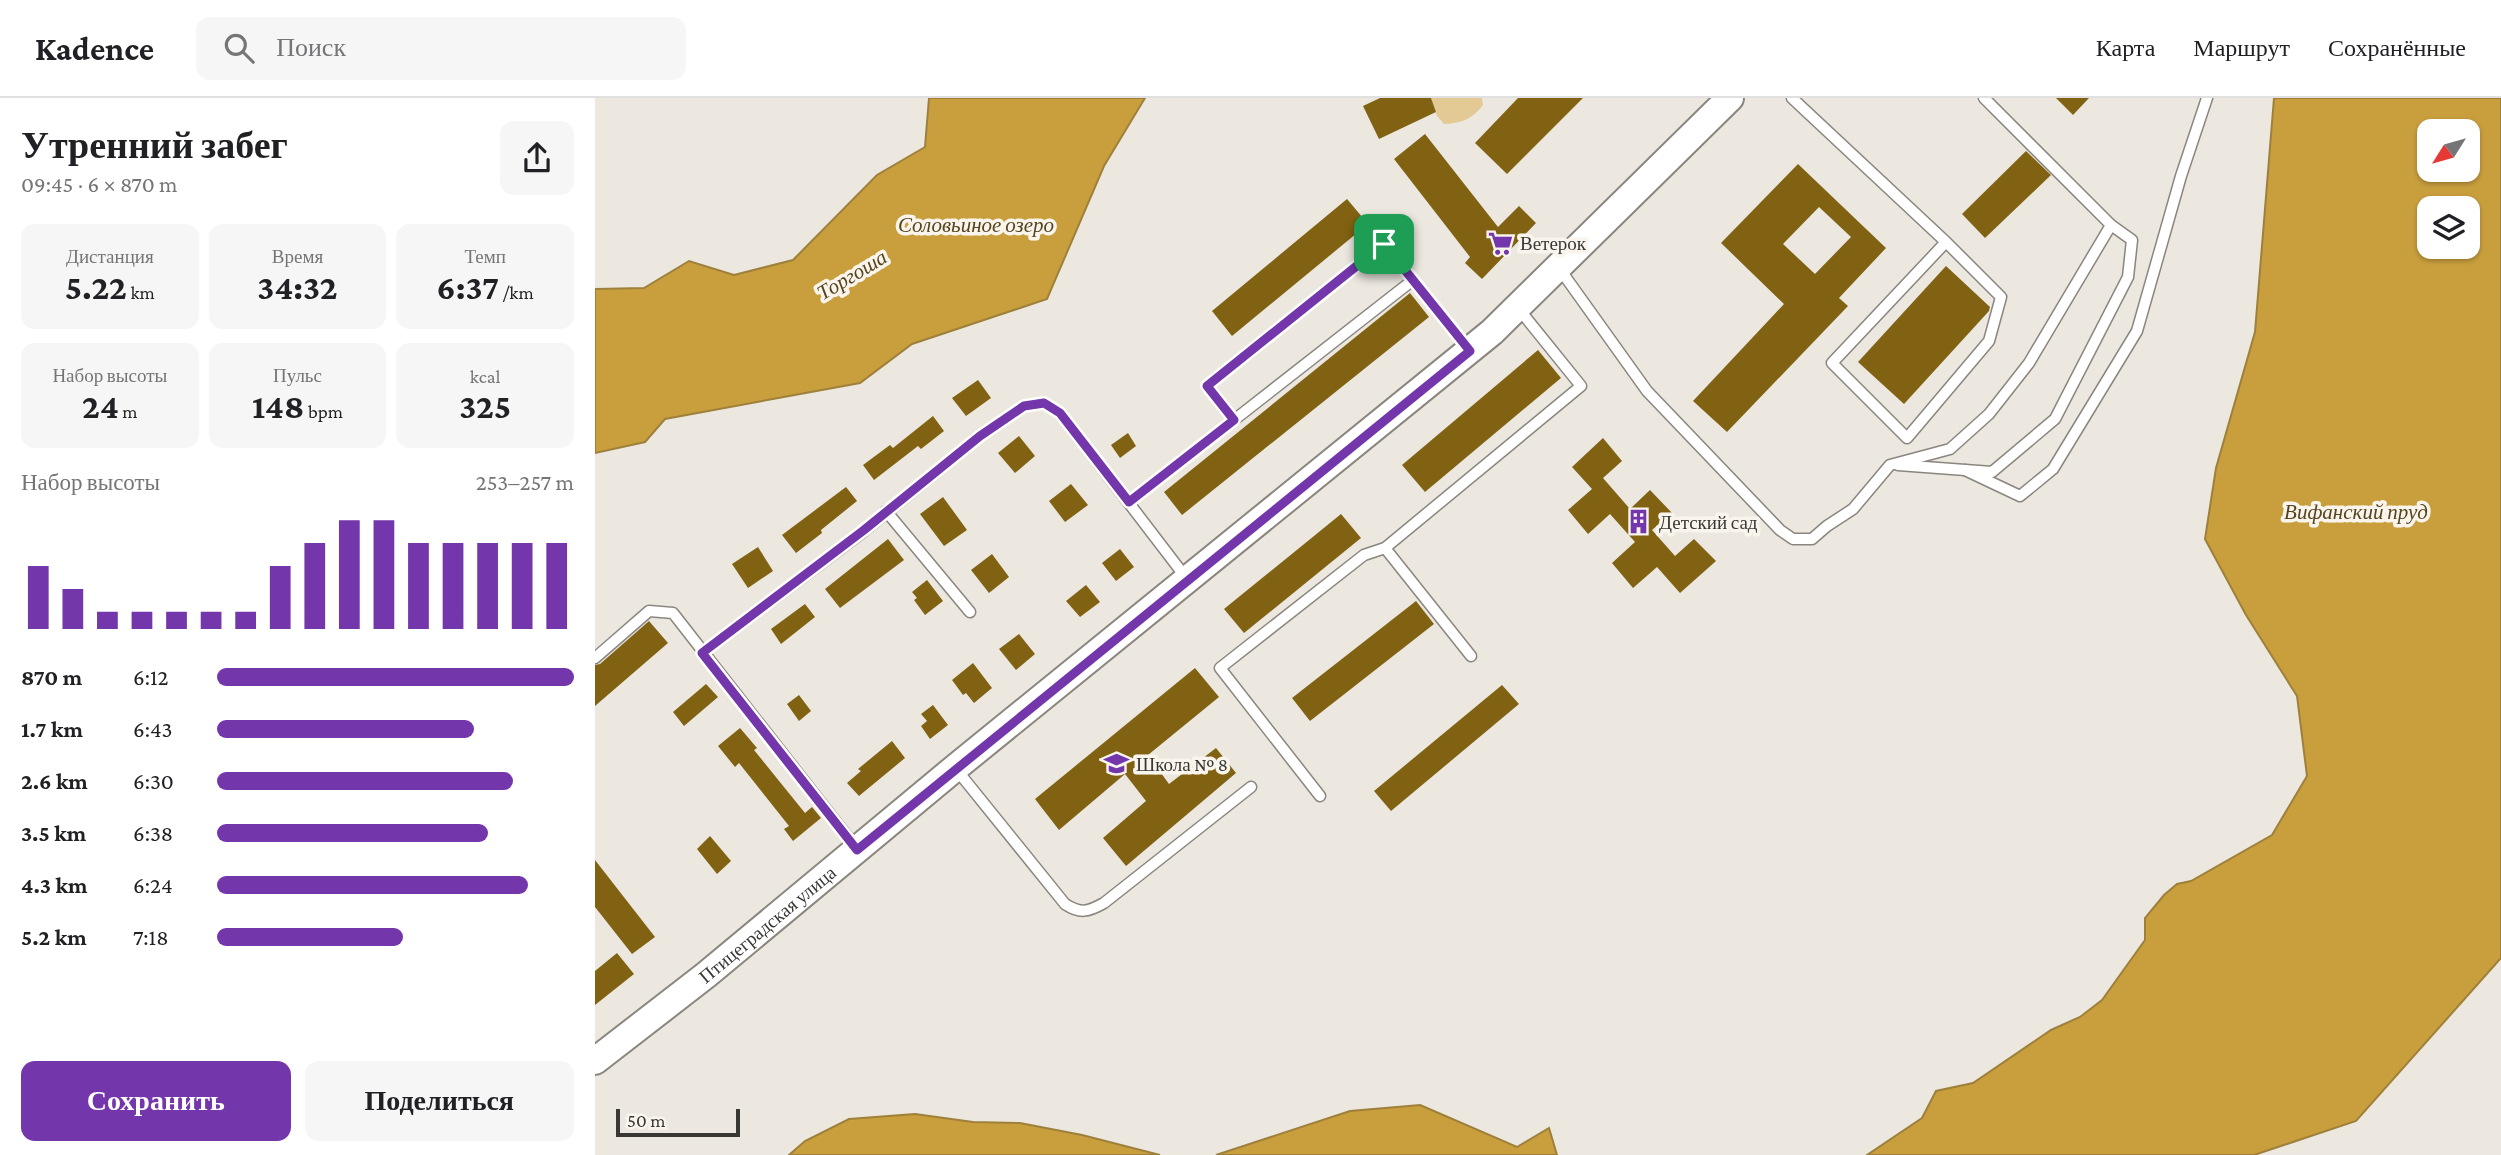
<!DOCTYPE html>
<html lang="ru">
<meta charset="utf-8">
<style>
body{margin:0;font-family:"Crimson Pro",serif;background:#f6f6f6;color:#202124;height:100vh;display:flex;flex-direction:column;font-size:26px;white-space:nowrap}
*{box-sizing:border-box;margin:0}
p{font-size:23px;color:#757577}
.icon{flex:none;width:38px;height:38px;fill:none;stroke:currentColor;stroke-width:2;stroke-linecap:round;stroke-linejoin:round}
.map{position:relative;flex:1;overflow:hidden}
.side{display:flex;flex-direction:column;background:#fff;width:595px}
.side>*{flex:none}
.needle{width:46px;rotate:233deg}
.buttons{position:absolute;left:1822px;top:21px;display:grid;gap:14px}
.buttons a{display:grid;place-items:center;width:63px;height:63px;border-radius:14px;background:#fff;box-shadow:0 2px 5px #0004;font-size:35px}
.scale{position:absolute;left:21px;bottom:18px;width:124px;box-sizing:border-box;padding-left:7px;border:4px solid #383734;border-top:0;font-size:19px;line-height:24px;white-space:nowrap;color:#383734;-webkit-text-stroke:5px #f9f5ed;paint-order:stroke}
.pin{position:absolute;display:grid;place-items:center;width:60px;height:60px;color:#fff;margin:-30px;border-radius:14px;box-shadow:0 4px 10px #0006}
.round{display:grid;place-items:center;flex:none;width:74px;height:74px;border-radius:14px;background:#f6f6f6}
.summary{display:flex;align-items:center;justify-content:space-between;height:119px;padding:0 21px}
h1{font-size:38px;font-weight:700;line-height:52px}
.metrics{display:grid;grid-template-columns:repeat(3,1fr);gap:10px;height:119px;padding:7px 21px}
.metrics div{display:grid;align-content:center;border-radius:14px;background:#f6f6f6;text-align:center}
.metrics b{font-size:35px;font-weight:700}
.metrics small{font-size:19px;font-weight:400}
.metrics p{font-size:19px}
.chart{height:196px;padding:14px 21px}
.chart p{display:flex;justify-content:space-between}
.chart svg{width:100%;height:126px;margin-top:7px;stroke:#7336ab;stroke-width:6}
.action{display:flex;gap:14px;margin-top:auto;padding:14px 21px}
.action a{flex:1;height:80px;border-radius:14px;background:#7336ab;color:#fff;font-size:28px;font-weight:700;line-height:80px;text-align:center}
.action a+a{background:#f6f6f6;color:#202124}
ul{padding:0 21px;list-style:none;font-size:23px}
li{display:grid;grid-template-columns:112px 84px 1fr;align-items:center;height:52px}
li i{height:18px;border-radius:9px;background:#7336ab}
header{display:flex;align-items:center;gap:42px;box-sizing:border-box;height:98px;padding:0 35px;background:#fff;border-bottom:2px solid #e0e0e0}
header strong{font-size:33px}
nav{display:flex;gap:38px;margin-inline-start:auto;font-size:24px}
.search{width:490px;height:63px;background:#f6f6f6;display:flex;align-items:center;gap:18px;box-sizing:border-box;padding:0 24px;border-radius:14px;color:#757577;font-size:26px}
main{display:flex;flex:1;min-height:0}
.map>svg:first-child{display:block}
.green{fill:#e3c994}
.water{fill:#c99f3e;stroke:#9e803b;stroke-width:2;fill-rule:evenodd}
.building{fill:#806212;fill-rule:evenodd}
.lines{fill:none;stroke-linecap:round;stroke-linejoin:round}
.lane-casing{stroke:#8a867f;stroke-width:13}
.secondary-casing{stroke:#8a867f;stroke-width:30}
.lane{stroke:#fff;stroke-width:10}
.secondary{stroke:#fff;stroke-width:26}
.route-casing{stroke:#fff;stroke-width:14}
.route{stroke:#7336ab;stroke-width:9}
.labels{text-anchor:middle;stroke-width:7;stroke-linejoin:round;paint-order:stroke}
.poi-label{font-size:19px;fill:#383734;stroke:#f9f5ed;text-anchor:start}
.street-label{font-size:19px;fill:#383734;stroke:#f9f5ed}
.water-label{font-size:21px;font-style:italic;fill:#56441d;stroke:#f9f5ed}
</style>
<header>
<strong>Kadence</strong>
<div class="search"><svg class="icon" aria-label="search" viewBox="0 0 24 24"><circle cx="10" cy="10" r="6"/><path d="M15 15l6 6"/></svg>Поиск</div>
<nav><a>Карта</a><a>Маршрут</a><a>Сохранённые</a></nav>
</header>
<main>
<section class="side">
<div class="summary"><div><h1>Утренний забег</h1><p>09:45 · 6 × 870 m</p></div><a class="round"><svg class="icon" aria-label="share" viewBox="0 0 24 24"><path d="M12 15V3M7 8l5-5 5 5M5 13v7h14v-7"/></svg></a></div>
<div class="metrics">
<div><p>Дистанция</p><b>5.22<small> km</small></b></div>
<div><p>Время</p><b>34:32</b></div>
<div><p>Темп</p><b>6:37<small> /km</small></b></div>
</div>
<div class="metrics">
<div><p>Набор высоты</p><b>24<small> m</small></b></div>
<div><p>Пульс</p><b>148<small> bpm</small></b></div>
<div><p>kcal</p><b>325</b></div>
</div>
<div class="chart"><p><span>Набор высоты</span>253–257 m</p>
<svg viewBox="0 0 160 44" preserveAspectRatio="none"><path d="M5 44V22M15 44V30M25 44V38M35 44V38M45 44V38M55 44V38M65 44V38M75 44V22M85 44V14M95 44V6M105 44V6M115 44V14M125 44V14M135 44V14M145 44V14M155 44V14"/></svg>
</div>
<ul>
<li><b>870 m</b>6:12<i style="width:100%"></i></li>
<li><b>1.7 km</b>6:43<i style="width:72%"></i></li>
<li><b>2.6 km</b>6:30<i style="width:83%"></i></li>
<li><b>3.5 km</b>6:38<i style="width:76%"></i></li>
<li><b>4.3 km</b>6:24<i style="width:87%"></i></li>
<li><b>5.2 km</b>7:18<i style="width:52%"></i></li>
</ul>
<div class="action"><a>Сохранить</a><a>Поделиться</a></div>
</section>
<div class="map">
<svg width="1906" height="1057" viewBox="0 0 1906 1057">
<rect width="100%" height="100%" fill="#ece8e0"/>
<path class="green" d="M836,0H887L888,7C877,21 867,25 849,26L842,18Z"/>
<g class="water">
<path d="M334,0H550L509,68L452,201L317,246L265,285L70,321L50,344L0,355V191L49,190L94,163L139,177L198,162L282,77L330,49Z"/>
<path d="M1679,0H1906V860L1761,1023L1659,1057H1272L1327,1020L1341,993L1378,985L1456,932L1485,919L1507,902L1550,842V820L1569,797L1582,786L1596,783L1677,737L1712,678L1702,598L1651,517L1610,441L1621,370L1660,234ZM1872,33V72H1834V33ZM1872,110V149H1834V110Z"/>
<path d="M825,1007L922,1049L954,1030L962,1057H621L755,1013Z"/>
<path d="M320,1016L378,1024L425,1025L487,1037L565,1057H194L210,1043L254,1021Z"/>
</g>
<g class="building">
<path d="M785,0H836L841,14L784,41L768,8Z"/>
<path d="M923,0H988L912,76L880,45Z"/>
<path d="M1461,0H1494L1478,17Z"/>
<path d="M830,36L903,129L924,108L941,125L887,181L870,165L875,159L799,61Z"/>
<path d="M1431,53L1456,77L1390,140L1367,116Z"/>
<path d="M1203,66L1291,150L1244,200L1253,208L1132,334L1098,303L1189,206L1126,145ZM1224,109L1256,139L1220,176L1188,146Z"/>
<path d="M752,101L773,126L637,238L617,213Z"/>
<path d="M1351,168L1395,209L1394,213L1309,306L1263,264Z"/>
<path d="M815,195L834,219L587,417L569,394Z"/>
<path d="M943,252L966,280L830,394L807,367Z"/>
<path d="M383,282L396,300L371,318L357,300Z"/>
<path d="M338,318L349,333L326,351L323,348L279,382L268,367L295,347L298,350Z"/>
<path d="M533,335L541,348L525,360L516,347Z"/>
<path d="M424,338L440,358L420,375L403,355Z"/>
<path d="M1008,340L1027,363L1008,380L1035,411L1055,392L1077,415L1057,432L1080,458L1099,441L1121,463L1085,495L1062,469L1038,490L1017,465L1040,444L1015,416L993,436L973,412L997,391L977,369Z"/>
<path d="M476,386L493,407L470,424L454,403Z"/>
<path d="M251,389L262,403L226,432L227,435L201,455L187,437Z"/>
<path d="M348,399L372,432L349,448L325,416Z"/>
<path d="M746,416L766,440L649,535L629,511Z"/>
<path d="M293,441L309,462L245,510L230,491Z"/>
<path d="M163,449L178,473L153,490L137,466Z"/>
<path d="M525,451L539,469L521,483L507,465Z"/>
<path d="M397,456L414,479L394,495L376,472Z"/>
<path d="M332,482L348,503L330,517L319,502L322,500L317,494Z"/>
<path d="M491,487L505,504L485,519L471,503Z"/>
<path d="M821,503L839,526L715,623L697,600Z"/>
<path d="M210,506L220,519L186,546L176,531Z"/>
<path d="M54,523L73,545L0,608V567L5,566Z"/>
<path d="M424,536L440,556L421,572L404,551Z"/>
<path d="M378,565L397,590L379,605L371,595L368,597L357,582Z"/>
<path d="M600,570L624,599L553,657L574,686L621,650L641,675L531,768L508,740L551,703L530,676L464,732L440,701Z"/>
<path d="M111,586L123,599L89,628L78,614Z"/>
<path d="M907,587L924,606L796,713L779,693Z"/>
<path d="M204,597L216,613L204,623L192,606Z"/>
<path d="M338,607L353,627L335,641L326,628L332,623L326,616Z"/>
<path d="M145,630L162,650L159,652L210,715L217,709L226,720L198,743L189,731L194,728L144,665L140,669L123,648Z"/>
<path d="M297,643L310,660L264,698L252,685L266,673L263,671Z"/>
<path d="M115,738L136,763L122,776L102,751Z"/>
<path d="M0,762L60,839L37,856L0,809Z"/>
<path d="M22,855L39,876L0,907V873Z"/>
</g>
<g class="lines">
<defs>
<g id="lane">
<path d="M1197,0L1351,144L1406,199L1394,243L1312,340L1237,265L1351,144"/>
<path d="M964,170L1052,293L1185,432L1198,441H1217L1232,428L1258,411L1295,367L1355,351L1394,316L1434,265L1516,127L1389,0"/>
<path d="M818,182L639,322L612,288L789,146L874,252"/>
<path d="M1303,367L1397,374L1460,321L1533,179L1537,142L1516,127"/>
<path d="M1370,372L1425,398L1458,371L1542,233L1586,78L1612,0"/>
<path d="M534,404L639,322"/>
<path d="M291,413L375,514"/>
<path d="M790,450L876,558"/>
<path d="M107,555L269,433L385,338L429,308L449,305L465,315L592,481"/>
<path d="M0,560L54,513L78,515L262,751"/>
<path d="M361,671L470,806C485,816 493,814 509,805L656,689"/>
<path d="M725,698L625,570L769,457L790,450L986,288L923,210"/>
</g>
<g id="secondary">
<path id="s1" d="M0,963L111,877L360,670L897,234L1135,0"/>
</g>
</defs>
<use href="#lane" class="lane-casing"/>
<use href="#secondary" class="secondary-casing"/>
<use href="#lane" class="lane"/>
<use href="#secondary" class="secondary"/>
</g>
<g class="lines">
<defs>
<path id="route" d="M789,146L875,253L262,752L107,555L269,432L385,338L429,308L449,305L465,315L534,404L639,322L612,288Z"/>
</defs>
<use href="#route" class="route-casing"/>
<use href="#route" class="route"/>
</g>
<defs>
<symbol id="supermarket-bare" viewBox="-9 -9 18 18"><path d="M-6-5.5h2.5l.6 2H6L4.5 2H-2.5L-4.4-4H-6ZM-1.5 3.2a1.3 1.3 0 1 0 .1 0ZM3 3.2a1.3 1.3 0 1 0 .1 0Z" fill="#7336ab" stroke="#f9f5ed" stroke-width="2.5" paint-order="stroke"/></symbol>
<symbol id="building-bare" viewBox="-9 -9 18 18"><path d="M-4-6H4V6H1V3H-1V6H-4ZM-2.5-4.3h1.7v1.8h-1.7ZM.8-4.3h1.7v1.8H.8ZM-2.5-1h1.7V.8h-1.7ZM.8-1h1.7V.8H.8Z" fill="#7336ab" stroke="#f9f5ed" stroke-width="2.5" paint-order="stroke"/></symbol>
<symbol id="school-bare" viewBox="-9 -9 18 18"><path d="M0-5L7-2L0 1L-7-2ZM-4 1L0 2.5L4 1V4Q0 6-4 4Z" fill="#7336ab" stroke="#f9f5ed" stroke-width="2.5" paint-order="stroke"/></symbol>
</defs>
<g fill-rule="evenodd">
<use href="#supermarket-bare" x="888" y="128" width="35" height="35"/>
<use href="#building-bare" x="1026" y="406" width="35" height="35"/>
<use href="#school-bare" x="504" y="648" width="35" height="35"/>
</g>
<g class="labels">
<g class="poi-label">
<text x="925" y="152">Ветерок</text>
<text x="1064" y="431">Детский сад</text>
<text x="541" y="673">Школа № 8</text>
</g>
<g class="street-label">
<text dy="7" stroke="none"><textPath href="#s1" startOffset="220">Птицеградская улица</textPath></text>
</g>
<g class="water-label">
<text x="381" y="134">Соловьиное озеро</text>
<text transform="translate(257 177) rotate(-31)" y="7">Торгоша</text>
<text x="1761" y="421">Вифанский пруд</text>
</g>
</g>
</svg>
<div class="buttons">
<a><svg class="needle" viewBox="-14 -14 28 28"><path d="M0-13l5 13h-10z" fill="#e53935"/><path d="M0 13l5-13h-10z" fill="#757577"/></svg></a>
<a><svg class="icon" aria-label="layers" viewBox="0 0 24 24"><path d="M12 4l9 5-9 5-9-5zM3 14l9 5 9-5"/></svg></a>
</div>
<div class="scale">50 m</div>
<div class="pin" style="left:789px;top:146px;background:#1e9e55"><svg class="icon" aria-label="arrive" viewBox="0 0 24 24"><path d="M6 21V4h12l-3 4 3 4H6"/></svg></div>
</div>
</main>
